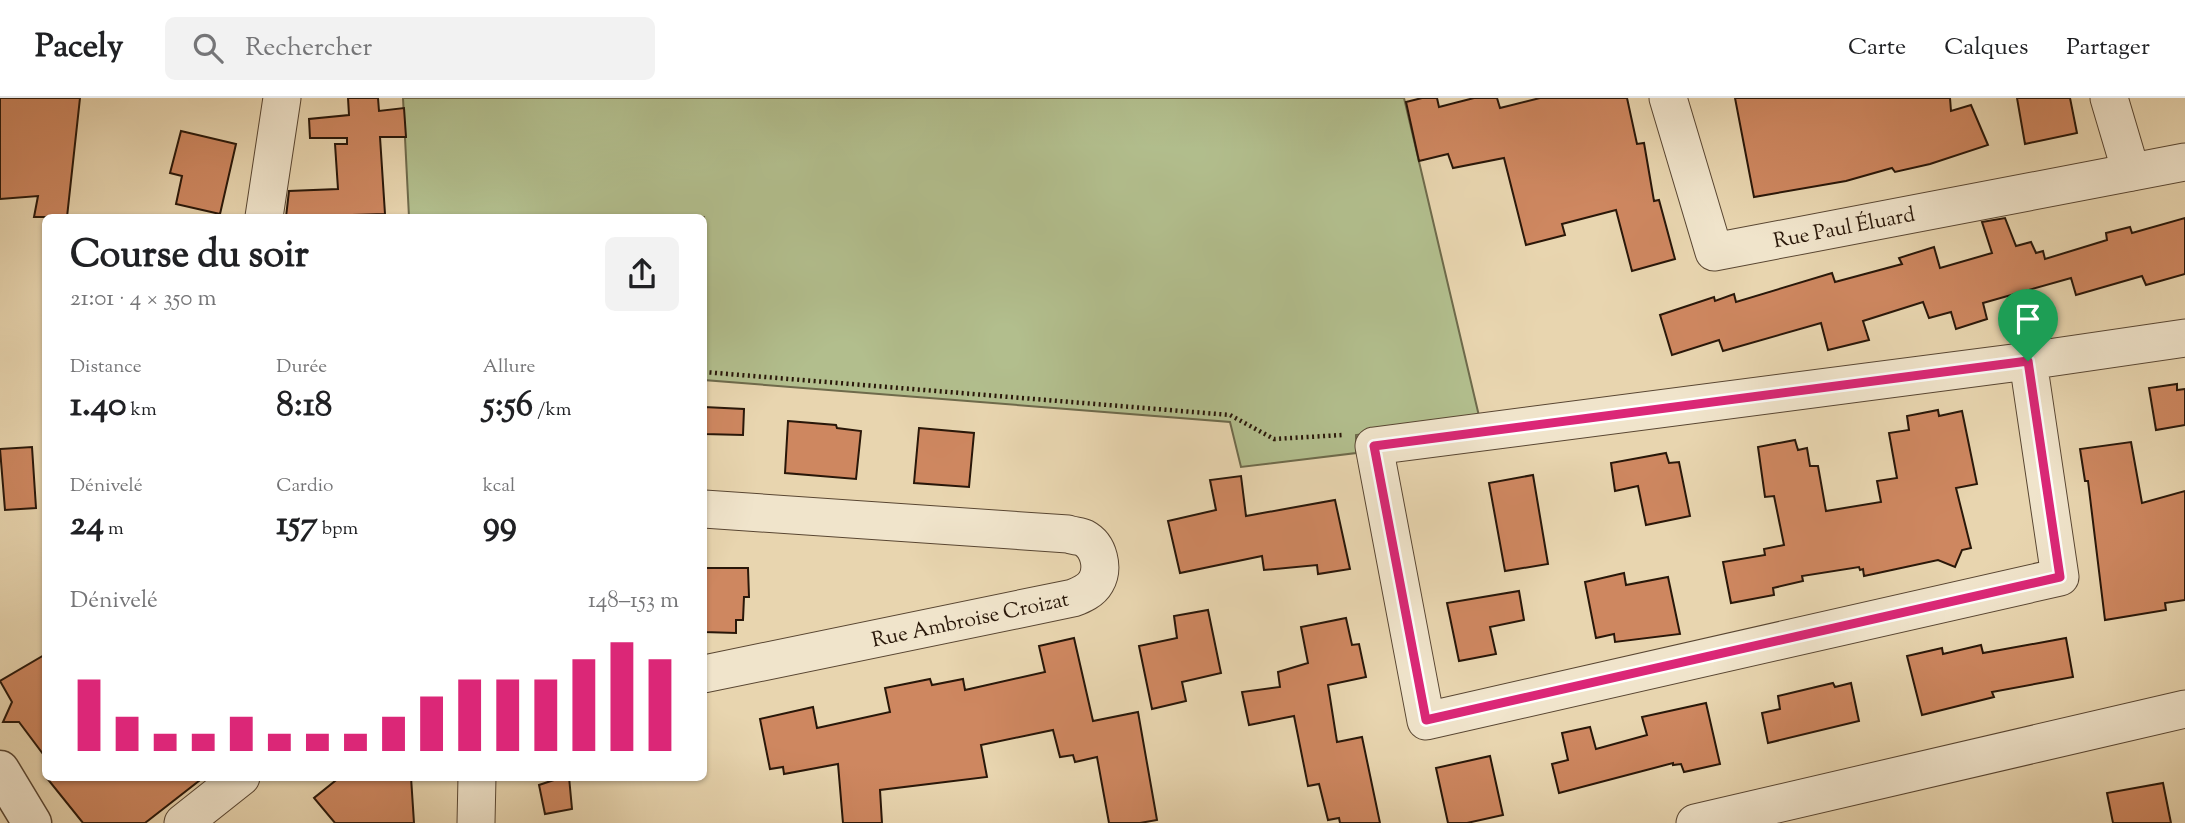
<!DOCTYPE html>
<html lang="fr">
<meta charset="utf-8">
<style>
body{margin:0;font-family:"Sorts Mill Goudy",serif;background:#f2f2f2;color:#202124;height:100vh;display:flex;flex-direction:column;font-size:26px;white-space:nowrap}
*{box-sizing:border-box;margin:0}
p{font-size:23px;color:#757577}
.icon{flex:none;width:38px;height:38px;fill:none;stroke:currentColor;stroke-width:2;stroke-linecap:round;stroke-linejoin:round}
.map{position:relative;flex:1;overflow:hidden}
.drawer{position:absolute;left:42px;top:116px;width:665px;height:567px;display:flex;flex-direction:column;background:#fff;border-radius:10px;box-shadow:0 2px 5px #0004}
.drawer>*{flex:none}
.pin{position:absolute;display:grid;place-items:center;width:60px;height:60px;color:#fff;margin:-72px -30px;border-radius:50% 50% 50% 0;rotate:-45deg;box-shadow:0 0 7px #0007}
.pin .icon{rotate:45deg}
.round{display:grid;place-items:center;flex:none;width:74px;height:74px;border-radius:10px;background:#f2f2f2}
.head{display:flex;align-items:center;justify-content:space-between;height:119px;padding:0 28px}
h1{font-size:38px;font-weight:700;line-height:52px}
.metrics{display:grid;grid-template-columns:repeat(3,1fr);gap:10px;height:119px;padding:7px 28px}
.metrics div{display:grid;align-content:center}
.metrics b{font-size:35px;font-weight:700}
.metrics small{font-size:19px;font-weight:400}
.metrics p{font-size:19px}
.chart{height:196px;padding:14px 28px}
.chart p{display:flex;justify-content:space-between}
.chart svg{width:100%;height:126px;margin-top:7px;stroke:#db2777;stroke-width:6}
header{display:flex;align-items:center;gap:42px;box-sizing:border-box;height:98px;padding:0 35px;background:#fff;border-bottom:2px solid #e0e0e0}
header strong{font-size:33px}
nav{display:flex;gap:38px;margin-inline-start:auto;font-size:24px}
.search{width:490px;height:63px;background:#f2f2f2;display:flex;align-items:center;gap:18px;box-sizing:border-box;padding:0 24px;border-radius:10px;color:#757577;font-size:26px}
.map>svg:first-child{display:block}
.green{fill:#b2be8d;stroke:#6e6a4b;stroke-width:2}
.building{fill:#ce8760;stroke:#291709;stroke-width:2}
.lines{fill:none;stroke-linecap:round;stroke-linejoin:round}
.minor-casing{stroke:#594632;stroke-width:39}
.tertiary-casing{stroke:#594632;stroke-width:41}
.path{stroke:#291709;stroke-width:4.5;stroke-dasharray:2 3.5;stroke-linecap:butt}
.minor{stroke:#f0e4cb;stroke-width:37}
.tertiary{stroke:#f0e4cb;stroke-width:38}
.route-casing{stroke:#fff;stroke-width:14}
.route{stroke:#db2777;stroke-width:9}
.labels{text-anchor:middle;stroke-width:5;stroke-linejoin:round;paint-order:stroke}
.street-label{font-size:21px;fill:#291709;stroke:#f0e4cb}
</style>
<header>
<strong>Pacely</strong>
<div class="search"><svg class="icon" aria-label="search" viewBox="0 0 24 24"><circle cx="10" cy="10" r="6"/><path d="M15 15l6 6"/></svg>Rechercher</div>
<nav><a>Carte</a><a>Calques</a><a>Partager</a></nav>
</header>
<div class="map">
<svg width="2185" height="725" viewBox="0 0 2185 725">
<rect width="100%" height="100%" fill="#e8d5af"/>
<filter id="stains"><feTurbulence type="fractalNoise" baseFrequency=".00286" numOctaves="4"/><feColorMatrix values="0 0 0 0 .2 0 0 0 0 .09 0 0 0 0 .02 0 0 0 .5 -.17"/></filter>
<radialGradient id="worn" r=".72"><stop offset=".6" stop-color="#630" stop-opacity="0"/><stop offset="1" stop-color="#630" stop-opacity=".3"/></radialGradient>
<path class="green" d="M403,0H1404L1479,318L1356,337V355L1241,369L1230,324L704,282V119H409Z"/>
<g class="building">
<path d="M0,0H80L67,119H34L38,98L0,101Z"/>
<path d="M348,0H378L379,13L404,10L406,39H380L385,116L286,119L289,93L338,91L335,46H347V40H310L309,21L349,17Z"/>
<path d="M1422,0H1437L1439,9L1474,0H1497L1500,10L1540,0H1627L1637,46L1644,45L1654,103L1659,102L1675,161L1632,173L1616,112L1562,126L1565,137L1526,147L1504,60L1453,70L1448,56L1419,63L1406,4Z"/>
<path d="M1735,0H1950L1951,13L1971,7L1988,47L1930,66L1895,74L1892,70L1846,83L1754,99Z"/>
<path d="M2017,0H2070L2077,35L2025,46Z"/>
<path d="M181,33L236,46L220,116L176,106L182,78L170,75Z"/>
<path d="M2005,120L2016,148L2031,144L2036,155L2043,153L2045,161L2107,142L2106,135L2130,129L2132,135L2185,120V176L2146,187L2142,178L2076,197L2071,180L1983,205L1987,221L1956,231L1951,214L1929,220L1923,204L1863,223L1869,242L1828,252L1821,225L1723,253L1719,242L1672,257L1660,217L1714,199L1715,203L1734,196L1736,204L1832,175L1835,184L1902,166L1899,160L1934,149L1940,170L1992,155L1982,124Z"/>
<path d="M2177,286V292L2185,291V327L2156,332L2149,290Z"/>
<path d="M704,309L744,311L743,337L704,336Z"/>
<path d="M1938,312L1939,318L1962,313L1977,386L1956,390L1971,450L1962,452L1955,469L1938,462L1864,478L1863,471L1860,472L1859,469L1802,478L1803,483L1773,490L1774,497L1731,505L1723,464L1765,457L1764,451L1784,447L1774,398L1765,399L1758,349L1795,342L1798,352L1807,350L1810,368H1818L1826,413L1881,404L1877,383L1897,380L1889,335L1909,332L1907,318Z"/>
<path d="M788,323L836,327L837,330L861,333L856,381L785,375Z"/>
<path d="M919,330L974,335L969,389L914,385Z"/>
<path d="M2131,344L2142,405L2185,393V502L2165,505L2166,512L2105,522L2088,383H2085L2080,351Z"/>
<path d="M32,349L36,410L5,412L0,351Z"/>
<path d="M1666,355L1669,365L1679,364L1690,418L1646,427L1638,388L1615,393L1611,365Z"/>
<path d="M1533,377L1548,466L1505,473L1489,385Z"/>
<path d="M1241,378L1246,418L1335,402L1350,471L1318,476L1317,467L1264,472L1262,458L1180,475L1168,423L1216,412L1210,382Z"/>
<path d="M704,470H748L749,499H744L743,522H736V535L704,534Z"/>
<path d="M1624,475L1626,487L1668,479L1680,536L1615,544L1614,536L1596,540L1585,484Z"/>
<path d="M1519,493L1524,522L1490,529L1496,556L1459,563L1447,505Z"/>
<path d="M1208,512L1221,575L1182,584L1186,603L1152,611L1139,548L1177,540L1174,518Z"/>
<path d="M1346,520L1352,547L1359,546L1366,579L1328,587L1337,644L1362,639L1380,725H1340L1339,720L1328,722L1319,686L1308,688L1294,618L1249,627L1242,594L1280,589L1278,574L1308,565L1301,529Z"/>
<path d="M1074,540L1093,623L1138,614L1157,722L1140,725H1109L1097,659L1075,664L1073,657L1060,659L1053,632L981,647L987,679L880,692L882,725H843L838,666L784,676L783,669L770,671L760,621L813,609L817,630L890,614L885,590L930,581L932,587L963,581L965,592L1045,574L1039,548Z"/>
<path d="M2066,540L2073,579L1992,594L1994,599L1922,617L1907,558L1942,550L1943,556L1981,547L1983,555Z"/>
<path d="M46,556V660L19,624H3L12,604L0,583Z"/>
<path d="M1833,585L1835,589L1851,585L1859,623L1768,645L1762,615L1780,611L1778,598Z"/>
<path d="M1706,605L1720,666L1684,674L1681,666L1673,667V665L1559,695L1552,666L1568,662L1562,635L1590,629L1596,651L1647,637L1642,619Z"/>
<path d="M1490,658L1503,717L1467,725H1448L1436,670Z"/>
<path d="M46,679H204L145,725H83Z"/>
<path d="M340,679H411L414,725H335L314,700Z"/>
<path d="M563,679H569L572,711L545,716L539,687Z"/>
<path d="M2163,685L2171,725H2113L2107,695Z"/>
</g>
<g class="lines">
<defs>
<g id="minor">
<path d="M1668,0L1714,154L2185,64"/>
<path d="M2109,0L2131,74"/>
<path d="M264,119L282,0"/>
<path d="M2028,263L2060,479L1426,623L1374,348L2028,263L2185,240"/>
<path d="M704,411L1068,436C1073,438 1080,438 1084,440C1099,448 1104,470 1096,484C1091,493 1081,497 1073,500L704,576"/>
<path d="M183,725L241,679"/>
<path d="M476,725L477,679"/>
<path d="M1695,725L2185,611"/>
</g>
<path id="tertiary" d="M0,672L32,725"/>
</defs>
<use href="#minor" class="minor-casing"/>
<use href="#tertiary" class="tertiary-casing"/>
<path class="path" d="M704,274L1230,317L1274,341L1342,337"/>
<use href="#minor" class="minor"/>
<use href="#tertiary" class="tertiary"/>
</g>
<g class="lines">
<defs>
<path id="route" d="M2028,263L2060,479L1426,622L1374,348Z"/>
</defs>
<use href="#route" class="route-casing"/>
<use href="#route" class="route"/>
</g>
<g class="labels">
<g class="street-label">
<text transform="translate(1844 129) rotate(-11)" y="7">Rue Paul Éluard</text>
<text transform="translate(970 521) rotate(-12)" y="7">Rue Ambroise Croizat</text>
</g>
</g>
<rect width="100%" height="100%" filter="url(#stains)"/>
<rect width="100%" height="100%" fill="url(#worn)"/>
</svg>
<div class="pin" style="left:2028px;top:263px;background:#1e9e55"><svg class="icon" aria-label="arrive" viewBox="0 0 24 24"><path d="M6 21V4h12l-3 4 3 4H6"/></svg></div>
<section class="drawer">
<div class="head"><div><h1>Course du soir</h1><p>21:01 · 4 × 350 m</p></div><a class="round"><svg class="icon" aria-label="share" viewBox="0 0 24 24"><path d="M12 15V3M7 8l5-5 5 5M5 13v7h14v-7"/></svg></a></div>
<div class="metrics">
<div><p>Distance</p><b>1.40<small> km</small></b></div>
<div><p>Durée</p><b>8:18</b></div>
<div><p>Allure</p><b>5:56<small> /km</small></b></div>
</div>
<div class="metrics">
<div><p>Dénivelé</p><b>24<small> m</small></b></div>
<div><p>Cardio</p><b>157<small> bpm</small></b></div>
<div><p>kcal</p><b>99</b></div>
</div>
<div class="chart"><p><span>Dénivelé</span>148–153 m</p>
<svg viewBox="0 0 160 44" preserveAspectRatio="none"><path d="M5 44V19M15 44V32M25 44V38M35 44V38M45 44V32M55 44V38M65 44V38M75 44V38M85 44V32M95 44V25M105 44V19M115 44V19M125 44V19M135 44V12M145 44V6M155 44V12"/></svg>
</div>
</section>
</div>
